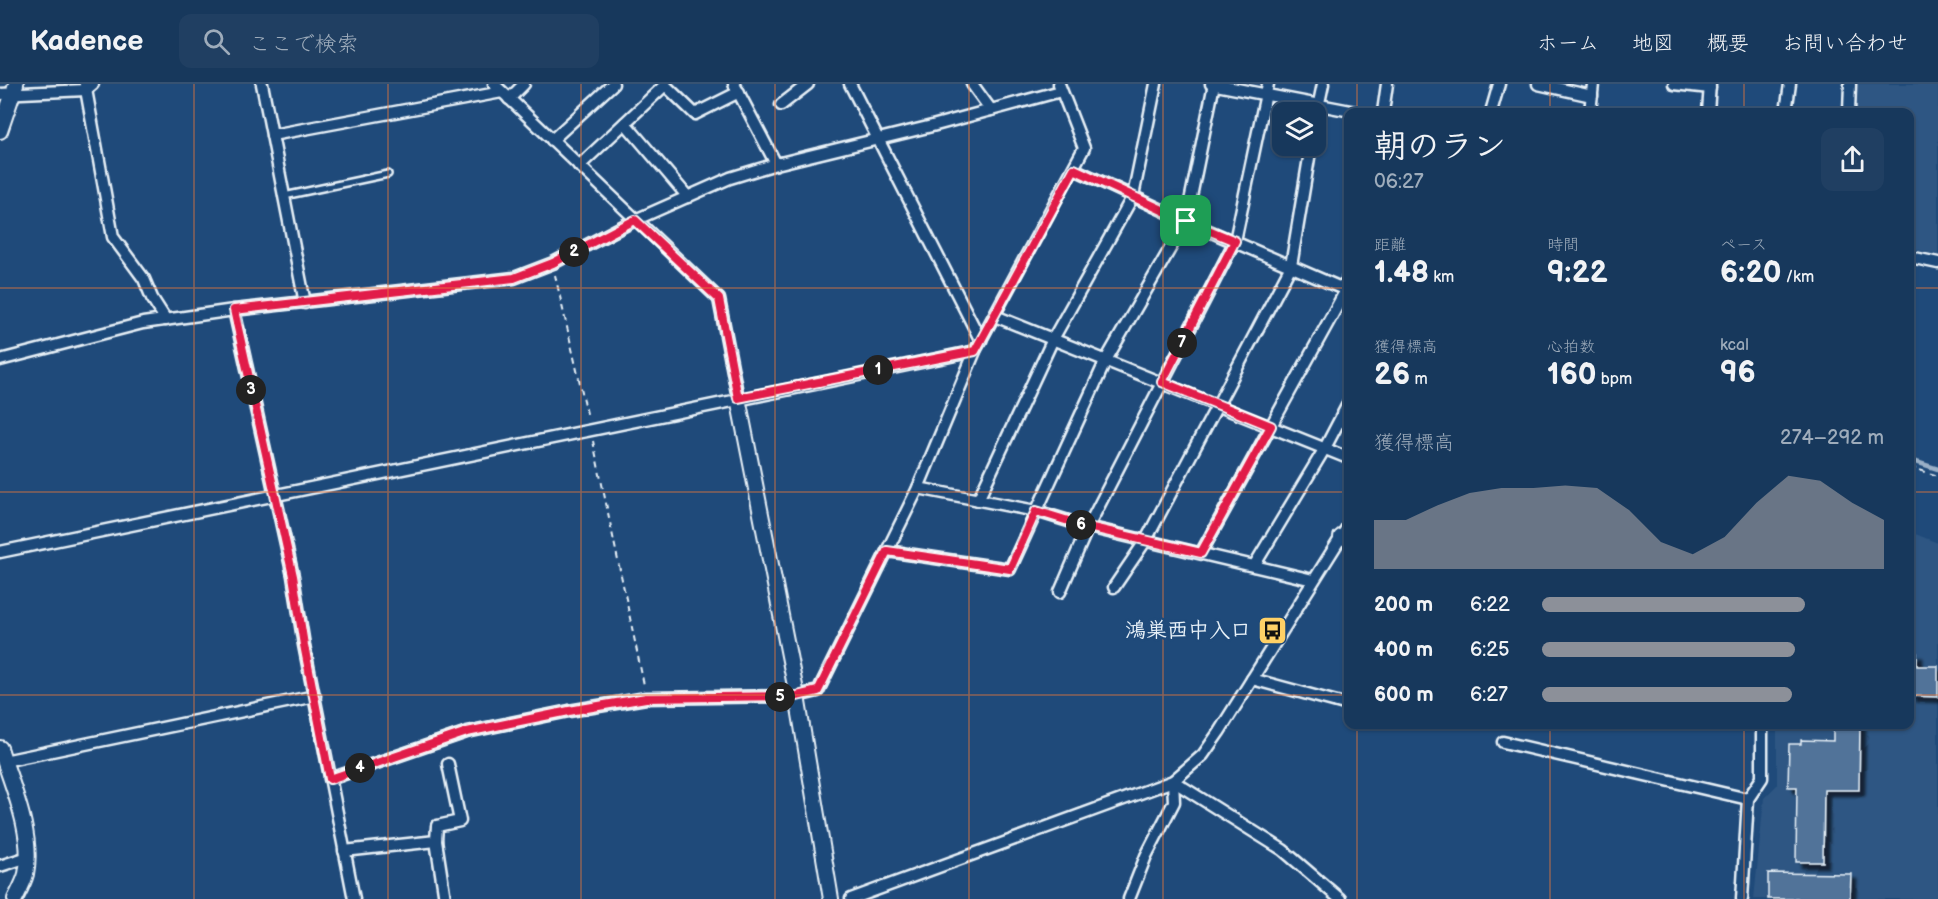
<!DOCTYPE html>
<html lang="ja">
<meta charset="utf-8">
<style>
body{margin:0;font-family:"Balsamiq Sans","Klee One",sans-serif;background:#203f62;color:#f1f3f6;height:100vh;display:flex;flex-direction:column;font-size:22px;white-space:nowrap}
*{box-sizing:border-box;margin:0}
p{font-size:20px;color:#9eacbb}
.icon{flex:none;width:33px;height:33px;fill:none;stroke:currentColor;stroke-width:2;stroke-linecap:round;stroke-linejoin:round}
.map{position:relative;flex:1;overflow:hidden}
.side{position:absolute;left:1344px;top:24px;width:570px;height:621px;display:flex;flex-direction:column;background:#17385c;border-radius:12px;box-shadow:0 2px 4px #0004,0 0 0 2px #365272}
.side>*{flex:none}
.tools{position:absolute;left:1272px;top:18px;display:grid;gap:12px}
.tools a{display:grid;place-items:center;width:54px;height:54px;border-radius:12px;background:#17385c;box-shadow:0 2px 4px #0004,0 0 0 2px #365272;font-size:30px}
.pin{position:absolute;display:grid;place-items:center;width:51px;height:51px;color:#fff;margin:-26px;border-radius:12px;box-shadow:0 3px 9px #0006}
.km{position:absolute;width:30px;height:30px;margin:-15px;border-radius:50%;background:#222;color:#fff;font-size:16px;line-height:30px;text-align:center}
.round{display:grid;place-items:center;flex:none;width:63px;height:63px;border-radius:12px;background:#203f62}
.summary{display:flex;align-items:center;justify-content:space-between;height:102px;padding:0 30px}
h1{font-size:33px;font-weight:800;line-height:45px}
.metrics{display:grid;grid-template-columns:repeat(3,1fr);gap:9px;height:102px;padding:6px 30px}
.metrics div{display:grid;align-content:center}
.metrics b{font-size:30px;font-weight:800}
.metrics small{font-size:16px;font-weight:400}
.metrics p{font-size:16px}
.chart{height:168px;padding:12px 30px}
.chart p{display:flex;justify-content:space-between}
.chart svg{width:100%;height:108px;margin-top:6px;fill:#8c9099;opacity:.7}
ul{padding:0 30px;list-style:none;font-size:20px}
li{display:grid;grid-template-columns:96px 72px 1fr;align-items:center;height:45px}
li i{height:15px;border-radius:8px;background:#8c9099}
header{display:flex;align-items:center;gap:36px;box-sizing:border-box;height:84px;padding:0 30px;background:#17385c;border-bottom:2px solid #365272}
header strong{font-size:28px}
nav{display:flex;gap:33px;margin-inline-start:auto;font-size:21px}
.search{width:420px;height:54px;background:#203f62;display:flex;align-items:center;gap:15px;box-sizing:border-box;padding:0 21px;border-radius:12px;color:#9eacbb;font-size:22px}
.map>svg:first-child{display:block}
.built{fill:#2e5683}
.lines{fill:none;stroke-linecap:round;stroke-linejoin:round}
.stream{stroke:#9ab0c7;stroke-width:4.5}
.building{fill:#517399;stroke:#e8f1f8;stroke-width:1.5;filter:url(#shadow)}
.service-casing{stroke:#e8f1f8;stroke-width:10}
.minor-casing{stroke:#e8f1f8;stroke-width:15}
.tertiary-casing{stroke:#e8f1f8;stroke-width:18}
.path{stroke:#e8f1f8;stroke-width:2;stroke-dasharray:6 4.5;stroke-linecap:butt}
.service{stroke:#1f4a7a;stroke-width:5}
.minor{stroke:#1f4a7a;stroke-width:10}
.tertiary{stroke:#1f4a7a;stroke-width:14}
.route-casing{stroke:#fff;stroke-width:12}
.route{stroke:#e11d48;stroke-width:8}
.grid{fill:none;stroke:#e8773b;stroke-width:1.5;stroke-opacity:0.55}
.labels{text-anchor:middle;stroke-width:5;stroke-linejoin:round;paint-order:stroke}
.poi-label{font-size:21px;font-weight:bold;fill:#e8f1f8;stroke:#1f4a7a;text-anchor:end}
</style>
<header>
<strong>Kadence</strong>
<div class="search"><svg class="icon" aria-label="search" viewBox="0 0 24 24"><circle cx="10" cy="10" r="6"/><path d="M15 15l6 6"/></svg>ここで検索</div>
<nav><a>ホーム</a><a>地図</a><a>概要</a><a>お問い合わせ</a></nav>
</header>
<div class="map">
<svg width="1938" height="815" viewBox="0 0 1938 815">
<defs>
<filter id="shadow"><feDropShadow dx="5.5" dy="5.5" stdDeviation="1.5" flood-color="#0009"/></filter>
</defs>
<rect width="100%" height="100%" fill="#1f4a7a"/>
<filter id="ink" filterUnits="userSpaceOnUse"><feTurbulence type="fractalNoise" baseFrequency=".0167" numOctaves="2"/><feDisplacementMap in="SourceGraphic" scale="12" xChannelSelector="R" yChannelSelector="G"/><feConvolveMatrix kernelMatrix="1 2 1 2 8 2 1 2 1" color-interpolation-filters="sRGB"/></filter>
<g filter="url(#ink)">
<g class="built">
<path d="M1856,0H1938V171L1910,164V28H1855Z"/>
<path d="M1913,449L1938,459V815H1754L1764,714L1777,701V641L1910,640V460Z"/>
</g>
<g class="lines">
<path class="stream" d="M1910,376L1938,385"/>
</g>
<g class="building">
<path d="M1910,569H1917V582H1938V613L1910,612Z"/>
<path d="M1833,640H1860L1859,706H1824L1823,778H1796L1797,703H1788L1789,660H1801V656L1833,657Z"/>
<path d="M1768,789L1851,790L1850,815H1768Z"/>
</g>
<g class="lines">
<defs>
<path id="service" d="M284,112L388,90"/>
<g id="minor">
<path d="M85,0L113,153L144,195L152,214L166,236"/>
<path d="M262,0L305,219"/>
<path d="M494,0L719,215L738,314"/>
<path d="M734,0L776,80"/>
<path d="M850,0L981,257"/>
<path d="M972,0L991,26"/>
<path d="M1211,0L1356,28"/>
<path d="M1538,0L1592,12"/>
<path d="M1674,0L1710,4"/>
<path d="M0,10L86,6L93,0"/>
<path d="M509,15L524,0"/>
<path d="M781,21L808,0"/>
<path d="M1383,28L1387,0"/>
<path d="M1491,28L1499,0"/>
<path d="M1590,28L1593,0"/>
<path d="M1708,28L1710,0"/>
<path d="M1786,28L1790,0"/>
<path d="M1849,28L1850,0"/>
<path d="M1316,33L1323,0"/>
<path d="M625,39L688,113"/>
<path d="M272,51L502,8"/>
<path d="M552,56L613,0"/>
<path d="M579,82L665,1L695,30L739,8"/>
<path d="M1074,85L1186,137L1348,207"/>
<path d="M1910,173L1938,179"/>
<path d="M234,226L293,492L304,561L354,815"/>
<path d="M995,232L1348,374"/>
<path d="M0,276L143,239L234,226L514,194L553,179L635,136L730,94L776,80L932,42L1061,7"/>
<path d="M918,404L1036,427L1088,443L1313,496"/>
<path d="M978,416L1053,255L1133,112L1156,0"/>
<path d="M887,467L1010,485L1106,276L1186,137L1214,0"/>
<path d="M0,468L975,267"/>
<path d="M1201,469L1346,206L1348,193"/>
<path d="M1254,482L1325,364L1348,320"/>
<path d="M1114,503L1146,456L1291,182L1311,62"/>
<path d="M1060,508L1088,443L1235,157L1268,0"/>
<path d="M1252,595L1348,621"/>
<path d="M1503,658L1748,715"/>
<path d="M4,677L315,612"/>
<path d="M330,695L467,648L569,627L646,614L797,612L818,607L918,404L975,267L1084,64L1059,0"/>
<path d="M1173,697L1283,766L1340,815"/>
<path d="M436,757L445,815"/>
<path d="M344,767L436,757L437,742L460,737L448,680"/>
<path d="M0,782L28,773"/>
<path d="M851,815L1173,697L1203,671L1219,648L1348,442"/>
<path d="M1129,815L1146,772L1174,718L1173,697"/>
<path d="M1742,815L1748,715L1762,694V640"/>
</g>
<g id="tertiary">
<path d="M0,47L16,0"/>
<path d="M738,314L797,612L831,815"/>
<path d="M1341,453L1348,455"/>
<path d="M0,664C12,702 34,750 26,790C24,798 19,807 15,815"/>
</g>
</defs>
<use href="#service" class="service-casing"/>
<use href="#minor" class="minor-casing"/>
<use href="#tertiary" class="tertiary-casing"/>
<g class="path">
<path d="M555,191L588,334"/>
<path d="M593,357L644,601"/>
<path d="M1910,383L1938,392"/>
</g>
<use href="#service" class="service"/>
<use href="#minor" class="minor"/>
<use href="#tertiary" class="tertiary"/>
</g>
</g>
<g class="lines" filter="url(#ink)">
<defs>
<path id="route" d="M1074,85L1186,137L1235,157L1162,298L1271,342L1201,469L1088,443L1036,427L1010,485L887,467L818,607L797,612L646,614L569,627L467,648L330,695L304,561L293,492L234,226L514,194L553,179L635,136L719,215L738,314L975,267Z"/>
</defs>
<use href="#route" class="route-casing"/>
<use href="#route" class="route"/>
</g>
<path class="grid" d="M194,0V815M388,0V815M581,0V815M775,0V815M969,0V815M1163,0V815M1357,0V28M1550,0V28M1744,0V28M0,204H1348M1910,204H1938M0,408H1348M1910,408H1938M0,611H1348M1910,611H1938M1357,640V815M1550,640V815M1744,640V815"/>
<defs>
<symbol id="bus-square" viewBox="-11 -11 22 22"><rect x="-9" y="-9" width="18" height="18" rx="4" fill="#ffd166" stroke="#1f4a7a"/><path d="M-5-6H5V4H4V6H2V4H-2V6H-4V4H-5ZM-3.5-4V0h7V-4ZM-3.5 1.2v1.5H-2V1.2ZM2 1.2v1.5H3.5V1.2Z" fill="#111"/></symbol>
</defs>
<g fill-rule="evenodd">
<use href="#bus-square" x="1256" y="530" width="33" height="33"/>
</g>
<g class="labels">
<g class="poi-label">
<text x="1251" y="553">鴻巣西中入口</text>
</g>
</g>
</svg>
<div class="tools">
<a><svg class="icon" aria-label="layers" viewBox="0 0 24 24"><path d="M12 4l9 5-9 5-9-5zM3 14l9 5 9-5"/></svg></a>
</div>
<div class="pin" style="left:1186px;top:137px;background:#1e9e55"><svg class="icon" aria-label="arrive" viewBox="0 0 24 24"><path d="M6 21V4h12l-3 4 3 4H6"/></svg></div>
<b class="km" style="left:878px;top:286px">1</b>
<b class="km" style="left:574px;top:168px">2</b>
<b class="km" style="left:251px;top:306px">3</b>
<b class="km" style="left:360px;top:684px">4</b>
<b class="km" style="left:780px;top:613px">5</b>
<b class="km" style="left:1081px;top:441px">6</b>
<b class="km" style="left:1182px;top:259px">7</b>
<section class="side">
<div class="summary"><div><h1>朝のラン</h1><p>06:27</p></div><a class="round"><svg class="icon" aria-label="share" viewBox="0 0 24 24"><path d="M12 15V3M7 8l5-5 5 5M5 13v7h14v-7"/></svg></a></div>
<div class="metrics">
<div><p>距離</p><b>1.48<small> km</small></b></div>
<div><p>時間</p><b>9:22</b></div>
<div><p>ペース</p><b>6:20<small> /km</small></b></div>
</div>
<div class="metrics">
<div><p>獲得標高</p><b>26<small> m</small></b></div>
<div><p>心拍数</p><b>160<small> bpm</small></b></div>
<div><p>kcal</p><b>96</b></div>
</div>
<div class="chart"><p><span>獲得標高</span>274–292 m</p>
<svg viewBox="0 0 160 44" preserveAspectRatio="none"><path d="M0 44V24L10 24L20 18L30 13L40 11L50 11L60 10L70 11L80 20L90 33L100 38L110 31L120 17L130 6L140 8L150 17L160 24V44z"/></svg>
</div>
<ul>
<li><b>200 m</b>6:22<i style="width:77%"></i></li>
<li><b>400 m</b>6:25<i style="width:74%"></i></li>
<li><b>600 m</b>6:27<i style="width:73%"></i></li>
</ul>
</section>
</div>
